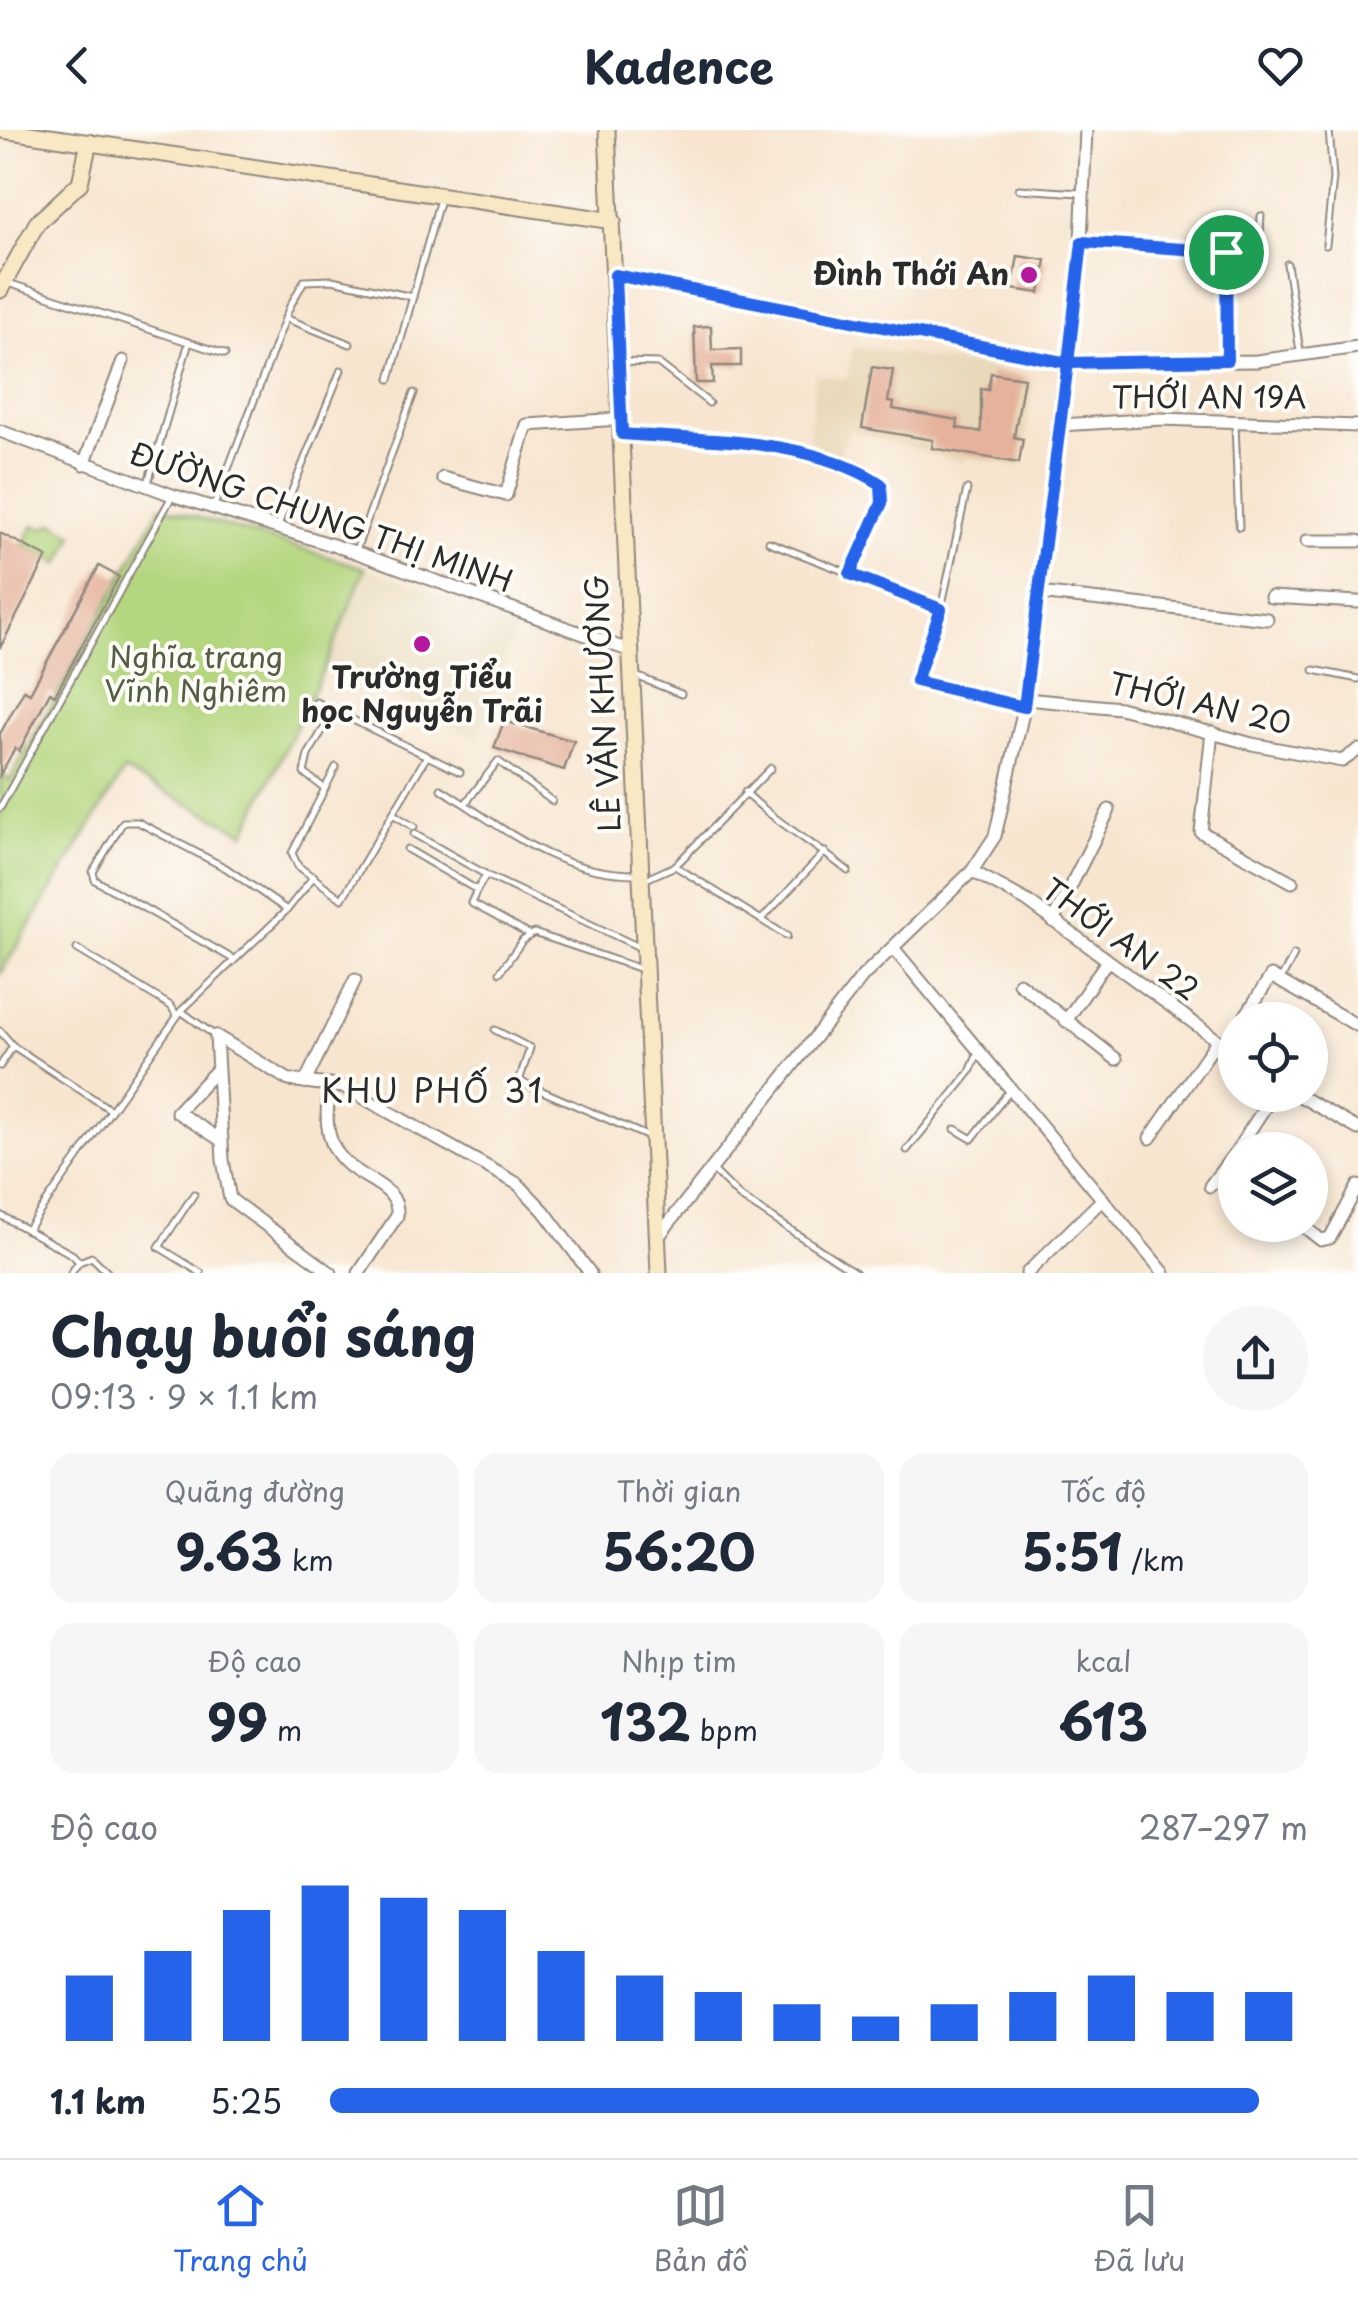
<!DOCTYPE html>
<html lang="vi">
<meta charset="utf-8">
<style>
body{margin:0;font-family:"Playpen Sans",sans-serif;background:#f6f6f7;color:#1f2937;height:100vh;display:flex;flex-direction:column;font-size:38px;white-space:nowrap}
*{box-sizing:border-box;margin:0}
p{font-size:32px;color:#747a83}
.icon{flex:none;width:55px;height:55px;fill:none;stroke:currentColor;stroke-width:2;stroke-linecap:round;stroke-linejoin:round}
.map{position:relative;height:1143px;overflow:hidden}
.drawer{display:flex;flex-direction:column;background:#fff;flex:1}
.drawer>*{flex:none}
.buttons{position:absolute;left:1218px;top:872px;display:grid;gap:20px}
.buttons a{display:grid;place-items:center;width:110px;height:110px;border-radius:50%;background:#fff;box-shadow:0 5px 15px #0003;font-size:50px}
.pin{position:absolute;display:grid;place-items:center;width:85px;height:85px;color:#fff;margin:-42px;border:5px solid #fff;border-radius:50%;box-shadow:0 2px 10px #0007}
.round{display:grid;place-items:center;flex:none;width:105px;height:105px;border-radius:52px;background:#f6f6f7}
.headline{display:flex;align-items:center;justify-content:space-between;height:170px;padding:0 50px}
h1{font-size:55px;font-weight:700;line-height:75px}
.metrics{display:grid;grid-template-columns:repeat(3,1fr);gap:15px;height:170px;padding:10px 50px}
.metrics div{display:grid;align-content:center;border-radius:25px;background:#f6f6f7;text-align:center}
.metrics b{font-size:50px;font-weight:700}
.metrics small{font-size:28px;font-weight:400}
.metrics p{font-size:28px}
.chart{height:280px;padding:20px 50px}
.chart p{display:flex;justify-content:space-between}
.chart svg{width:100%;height:180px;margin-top:10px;stroke:#2563eb;stroke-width:6}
ul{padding:0 50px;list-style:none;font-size:32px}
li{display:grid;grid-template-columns:160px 120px 1fr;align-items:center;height:75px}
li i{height:25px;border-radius:12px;background:#2563eb}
header{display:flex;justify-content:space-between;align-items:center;height:130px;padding:0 50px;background:#fff;font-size:45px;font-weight:700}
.tab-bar{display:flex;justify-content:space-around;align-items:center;height:140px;border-top:2px solid #e0e1e3;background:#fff;font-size:28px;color:#747a83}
.tab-bar a{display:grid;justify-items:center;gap:5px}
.tab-bar .on{color:#2563eb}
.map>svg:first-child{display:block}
.built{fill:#e9d9ba}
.green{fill:#b3d67e;stroke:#6f8054;stroke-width:2.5}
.building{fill:#e6b29c}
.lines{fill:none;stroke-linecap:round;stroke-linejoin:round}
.lane-casing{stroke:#91887d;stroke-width:9}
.street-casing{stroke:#91887d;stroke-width:15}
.secondary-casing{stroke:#91887d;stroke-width:19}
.lane{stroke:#fff;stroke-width:5}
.street{stroke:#fff;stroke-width:11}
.secondary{stroke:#f8e8c3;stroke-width:15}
.route-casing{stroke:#fff;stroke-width:20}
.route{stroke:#2563eb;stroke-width:12}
.poi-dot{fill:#b5179e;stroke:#fdfcf7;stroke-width:4}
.labels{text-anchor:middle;stroke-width:8;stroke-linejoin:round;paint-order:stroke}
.poi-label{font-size:30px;font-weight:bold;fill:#2b2b2b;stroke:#fdfcf7;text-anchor:end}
.street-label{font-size:30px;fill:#2b2b2b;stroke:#fdfcf7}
.park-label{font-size:30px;fill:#545e44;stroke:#fdfcf7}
.neighbourhood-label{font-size:32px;letter-spacing:2.5px;fill:#2b2b2b;stroke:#fdfcf7}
</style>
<header><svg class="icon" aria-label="back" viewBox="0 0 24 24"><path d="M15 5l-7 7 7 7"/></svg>Kadence<svg class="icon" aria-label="heart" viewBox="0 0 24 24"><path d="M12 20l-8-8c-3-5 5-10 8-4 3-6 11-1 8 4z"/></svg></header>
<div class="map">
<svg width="1358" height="1143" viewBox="0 0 1358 1143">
<rect width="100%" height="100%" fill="#fdfcf7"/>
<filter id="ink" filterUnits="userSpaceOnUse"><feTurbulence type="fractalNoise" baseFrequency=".01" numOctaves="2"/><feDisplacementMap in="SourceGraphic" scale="20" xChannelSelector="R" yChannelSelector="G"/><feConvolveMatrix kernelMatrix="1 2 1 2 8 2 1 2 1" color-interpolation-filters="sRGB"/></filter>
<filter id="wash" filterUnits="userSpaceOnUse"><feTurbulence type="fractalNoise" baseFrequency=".0048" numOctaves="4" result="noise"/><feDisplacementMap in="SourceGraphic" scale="40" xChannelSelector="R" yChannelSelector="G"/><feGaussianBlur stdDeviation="2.25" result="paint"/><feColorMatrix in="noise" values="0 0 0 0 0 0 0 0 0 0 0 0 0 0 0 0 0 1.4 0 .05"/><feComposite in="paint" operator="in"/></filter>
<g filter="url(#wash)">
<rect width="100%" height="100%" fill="#f7e5cf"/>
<g class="built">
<path d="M853,216L1027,244L1033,252L1022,337L965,328L964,333L849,300L836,329L808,319L815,244L846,249Z"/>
<path d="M365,438L462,473L472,471L520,489L477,608L326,534Z"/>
</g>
<g class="green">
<path d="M161,376L365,438L326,534L245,703L124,641L0,844V645L10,650Z"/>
<path d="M54,393L74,405L60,434L23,415L34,395L43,398Z"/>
</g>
<g id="blocks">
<g class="building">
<path d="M1018,126L1046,130L1040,163L1012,159Z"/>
<path d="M711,196L712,220L741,219V236H712L713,253H696L694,197Z"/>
<path d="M872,237L893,240L888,272L894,273L893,279L958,290L957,298L981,302V259L988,260L991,243L1024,248L1014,307L1023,309L1019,333L932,318L933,310L862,298Z"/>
<path d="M0,403L47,427L0,518Z"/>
<path d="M99,436L119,447L55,565L50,562L19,621L15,618L0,645V604L24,560L30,563Z"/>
<path d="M504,591L574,611L564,640L494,618Z"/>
</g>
</g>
</g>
<g filter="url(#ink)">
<use href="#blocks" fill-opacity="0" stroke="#91887d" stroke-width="2.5"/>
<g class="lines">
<defs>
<g id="lane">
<path d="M1019,59L1080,63"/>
<path d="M1083,112L1226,122L1227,230"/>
<path d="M1326,115L1333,48L1329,0"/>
<path d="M1226,122L1259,118L1261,86"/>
<path d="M1287,134L1300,222"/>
<path d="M8,153L225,224"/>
<path d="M285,188L350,214"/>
<path d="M622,232L658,233L709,273"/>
<path d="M390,249L440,69"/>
<path d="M1235,293L1239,397"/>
<path d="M624,304C708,312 807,308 881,354L882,373L850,444"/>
<path d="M148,353L189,212"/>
<path d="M214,376L290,176L304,151L332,150L413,167"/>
<path d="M278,395L341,240"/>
<path d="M769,412L941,479L916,551L1022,576"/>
<path d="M356,420L414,263"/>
<path d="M941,479L967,359"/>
<path d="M1314,540L1358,549"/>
<path d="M636,546L681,564"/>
<path d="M316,572L460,642"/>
<path d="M336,637L292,723L298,736L342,769L427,626"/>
<path d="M323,657L304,643L308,625L334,581"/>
<path d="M441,659C507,700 556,744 637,744"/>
<path d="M745,662C776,693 814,713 848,741"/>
<path d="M465,674L498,631L552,671"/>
<path d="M0,678L171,368"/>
<path d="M393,684L414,697"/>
<path d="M414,704L485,744"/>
<path d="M407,719L477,760L471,773L528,804"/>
<path d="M675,736L787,806"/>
<path d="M644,750L675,736L771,638"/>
<path d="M477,760L486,745L639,817"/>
<path d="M762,789L825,722"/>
<path d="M77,819L171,876L177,886"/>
<path d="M233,829L95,750L93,742L123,692H138L226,738L287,780"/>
<path d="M500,842L522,811L534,803L641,839"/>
<path d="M1281,849L1294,825"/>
<path d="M181,881L214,905"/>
<path d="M495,900L530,918L519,951L649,1007"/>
<path d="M0,901L13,916"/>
<path d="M0,936L13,916L111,980"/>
<path d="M955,999L972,1009L1010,960"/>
<path d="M907,1020L970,942L978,923"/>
<path d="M713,1040L739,1066L856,1143"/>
<path d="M194,1064L159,1117L201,1143"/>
<path d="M0,1085L73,1125L79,1132"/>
<path d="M27,1100L181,881L287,780L314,746"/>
<path d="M71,1143L79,1132L92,1127L108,1143"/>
</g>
<g id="street">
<path d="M615,145L1068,233L1257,231L1358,217"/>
<path d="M1060,295L1161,289L1358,296"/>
<path d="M0,301L172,365L355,422L628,520"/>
<path d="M84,334L123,231"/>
<path d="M443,348L506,365L527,295L621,289"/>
<path d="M1307,411H1358"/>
<path d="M1039,463L1267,489"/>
<path d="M1271,467L1358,472"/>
<path d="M1026,569L1120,578L1252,614L1342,631L1358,620"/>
<path d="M1212,602L1201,702L1292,752"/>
<path d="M972,741L1027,771L1235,923"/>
<path d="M1053,791L1109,680"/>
<path d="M894,819L1164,1143"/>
<path d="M1019,853L1116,929"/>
<path d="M1243,890L1271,846L1358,896"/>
<path d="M1066,891L1107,831"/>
<path d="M216,906L289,950L344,957L518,1054L544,1081L590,1143"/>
<path d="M216,906L223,1030L230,1069L331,1143"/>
<path d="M1226,917L1235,903"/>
<path d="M215,942L177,982L221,1010"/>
<path d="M305,952L355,850"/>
<path d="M331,954C307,1060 401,1036 397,1086L359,1143"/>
<path d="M1298,965L1358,999"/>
<path d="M1150,1008L1217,911"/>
<path d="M1237,1020L1273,965"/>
<path d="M1210,1056L1235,1023"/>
<path d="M1302,1095L1321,1110L1330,1108L1358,1056"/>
<path d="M658,1107L863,846L972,741L995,706L1026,569L1081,112L1086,0"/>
<path d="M1027,1143L1103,1069"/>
</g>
<g id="secondary">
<path d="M3,0L613,91"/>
<path d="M607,0L659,1143"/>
<path d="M0,160L37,93L80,53L89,12"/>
</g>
</defs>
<use href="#lane" class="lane-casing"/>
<use href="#street" class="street-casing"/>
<use href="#secondary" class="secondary-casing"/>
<use href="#lane" class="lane"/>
<use href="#street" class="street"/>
<use href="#secondary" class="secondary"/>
</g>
</g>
<g class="lines" filter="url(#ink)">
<defs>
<path id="route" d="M1226,122L1082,112L1068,233L615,145L622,304C706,311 807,307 881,354L882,373L850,444L941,479L916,551L1024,577L1068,233L1227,230L1226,122"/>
</defs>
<use href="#route" class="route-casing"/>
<use href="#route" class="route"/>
</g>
<g class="poi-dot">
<circle cx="1029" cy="145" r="10"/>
<circle cx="422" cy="514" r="10"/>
</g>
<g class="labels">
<g class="poi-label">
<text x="1009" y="155">Đình Thới An</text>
<text x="422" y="558" text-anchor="middle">Trường Tiểu<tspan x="422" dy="34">học Nguyễn Trãi</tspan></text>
</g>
<g class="street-label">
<text x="1209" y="278">THỚI AN 19A</text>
<text transform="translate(321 388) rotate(19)" y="10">ĐƯỜNG CHUNG THỊ MINH</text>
<text transform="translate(604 573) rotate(-93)" y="10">LÊ VĂN KHƯƠNG</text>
<text transform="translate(1200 574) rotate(13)" y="10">THỚI AN 20</text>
<text transform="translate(1120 810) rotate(36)" y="10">THỚI AN 22</text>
</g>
<g class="park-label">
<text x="196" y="538">Nghĩa trang<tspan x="196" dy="34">Vĩnh Nghiêm</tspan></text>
</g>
<g class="neighbourhood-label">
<text x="433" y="973">KHU PHỐ 31</text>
</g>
</g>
</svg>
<div class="buttons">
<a><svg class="icon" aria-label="locate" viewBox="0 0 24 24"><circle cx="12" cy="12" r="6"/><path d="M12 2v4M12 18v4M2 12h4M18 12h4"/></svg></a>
<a><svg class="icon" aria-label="layers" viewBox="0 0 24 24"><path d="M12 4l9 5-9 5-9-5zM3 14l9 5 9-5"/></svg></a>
</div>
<div class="pin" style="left:1226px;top:122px;background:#1e9e55"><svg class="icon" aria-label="arrive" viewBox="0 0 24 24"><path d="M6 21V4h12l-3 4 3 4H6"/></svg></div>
</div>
<section class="drawer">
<div class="headline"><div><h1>Chạy buổi sáng</h1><p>09:13 · 9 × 1.1 km</p></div><a class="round"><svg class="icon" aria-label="share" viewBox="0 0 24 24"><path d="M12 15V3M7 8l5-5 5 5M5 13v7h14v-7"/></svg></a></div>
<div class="metrics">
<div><p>Quãng đường</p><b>9.63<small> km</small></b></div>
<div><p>Thời gian</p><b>56:20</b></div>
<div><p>Tốc độ</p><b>5:51<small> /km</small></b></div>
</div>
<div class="metrics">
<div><p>Độ cao</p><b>99<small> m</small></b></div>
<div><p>Nhịp tim</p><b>132<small> bpm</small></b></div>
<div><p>kcal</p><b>613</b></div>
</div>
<div class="chart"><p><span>Độ cao</span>287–297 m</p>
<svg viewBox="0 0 160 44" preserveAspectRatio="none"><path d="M5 44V28M15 44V22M25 44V12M35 44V6M45 44V9M55 44V12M65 44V22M75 44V28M85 44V32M95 44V35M105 44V38M115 44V35M125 44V32M135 44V28M145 44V32M155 44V32"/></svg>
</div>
<ul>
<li><b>1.1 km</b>5:25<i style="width:95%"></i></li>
</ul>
</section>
<nav class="tab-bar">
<a class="on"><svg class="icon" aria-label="home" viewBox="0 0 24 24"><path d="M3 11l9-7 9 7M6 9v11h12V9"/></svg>Trang chủ</a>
<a><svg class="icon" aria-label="map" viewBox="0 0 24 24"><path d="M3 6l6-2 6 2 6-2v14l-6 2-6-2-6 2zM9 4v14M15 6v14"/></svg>Bản đồ</a>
<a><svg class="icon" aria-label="saved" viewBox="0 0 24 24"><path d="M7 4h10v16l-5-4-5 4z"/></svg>Đã lưu</a>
</nav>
